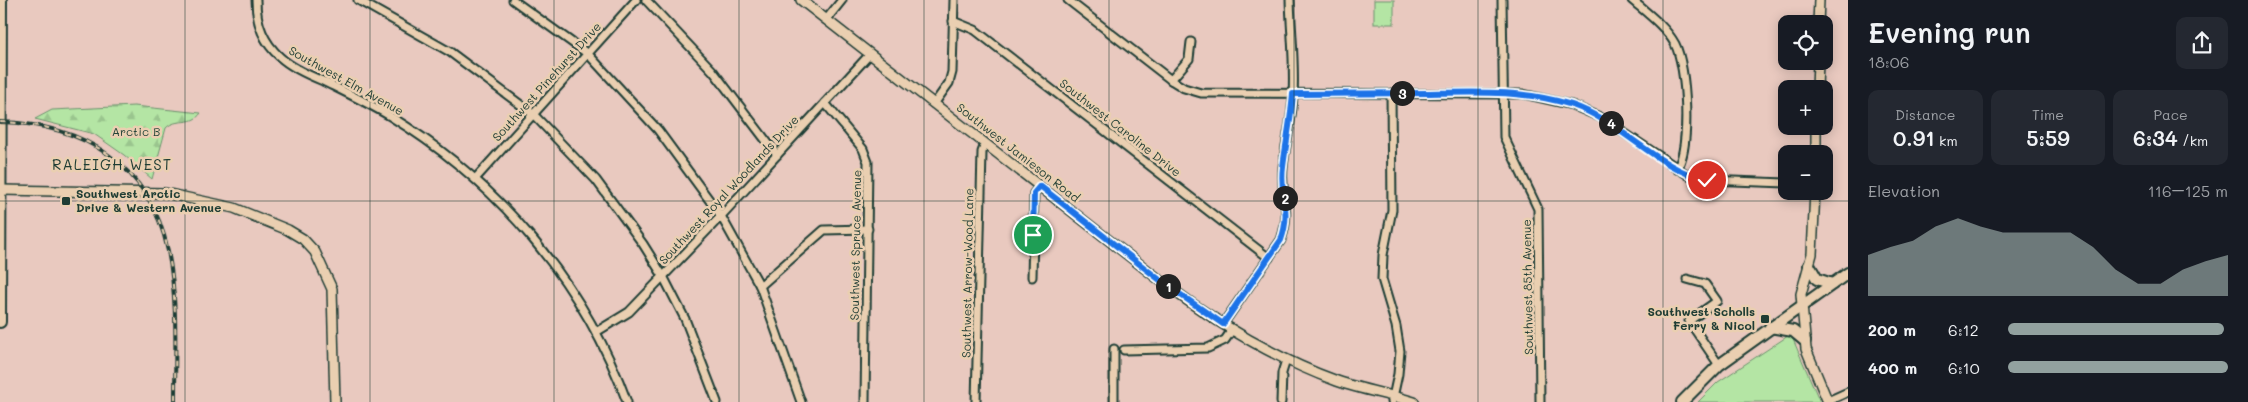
<!DOCTYPE html>
<meta charset="utf-8">
<style>
body{margin:0;font-family:Mali,sans-serif;background:#242831;color:#f1f3f6;height:100vh;display:flex;flex-direction:column;font-size:19px;white-space:nowrap}
*{box-sizing:border-box;margin:0}
p{font-size:16px;color:#9ea1a6}
.icon{flex:none;width:28px;height:28px;fill:none;stroke:currentColor;stroke-width:2;stroke-linecap:round;stroke-linejoin:round}
.map{position:relative;flex:1;overflow:hidden}
.sheet{display:flex;flex-direction:column;background:#171b24;width:400px}
.sheet>*{flex:none}
.fabs{position:absolute;left:1778px;top:15px;display:grid;gap:10px}
.fabs a{display:grid;place-items:center;width:55px;height:55px;border-radius:10px;background:#171b24;box-shadow:0 2px 12px #0003;font-size:25px}
.pin{position:absolute;display:grid;place-items:center;width:42px;height:42px;color:#fff;margin:-21px;border:2px solid #fff;border-radius:50%;box-shadow:0 1px 5px #0007}
.km{position:absolute;width:25px;height:25px;margin:-12px;border-radius:50%;background:#222;color:#fff;font-size:14px;line-height:25px;text-align:center}
.round{display:grid;place-items:center;flex:none;width:52px;height:52px;border-radius:10px;background:#242831}
.summary{display:flex;align-items:center;justify-content:space-between;height:85px;padding:0 20px}
h1{font-size:28px;font-weight:600;line-height:38px}
.metrics{display:grid;grid-template-columns:repeat(3,1fr);gap:8px;height:85px;padding:5px 20px}
.metrics div{display:grid;align-content:center;border-radius:10px;background:#242831;text-align:center}
.metrics b{font-size:21px;font-weight:600}
.metrics small{font-size:14px;font-weight:400}
.metrics p{font-size:14px}
.chart{height:140px;padding:10px 20px}
.chart p{display:flex;justify-content:space-between}
.chart svg{width:100%;height:90px;margin-top:5px;fill:#92a19f;opacity:.7}
ul{padding:0 20px;list-style:none;font-size:16px}
li{display:grid;grid-template-columns:80px 60px 1fr;align-items:center;height:38px}
li i{height:12px;border-radius:6px;background:#92a19f}
main{display:flex;flex:1;min-height:0}
.map>svg:first-child{display:block}
.green{fill:#b4e5a4;stroke:#6a916c}
.forest{fill:url(#forest-firs);stroke:#6a916c}
.lines{fill:none;stroke-linecap:round;stroke-linejoin:round}
.minor-casing{stroke:#1f3d34;stroke-width:11}
.tertiary-casing{stroke:#1f3d34;stroke-width:12}
.secondary-casing{stroke:#1f3d34;stroke-width:14}
.minor{stroke:#eacfb1;stroke-width:7}
.tertiary{stroke:#eacfb1;stroke-width:9}
.secondary{stroke:#eacfb1;stroke-width:10}
.rail-casing{stroke:#1f3d34;stroke-width:4}
.rail{stroke:#eacfb1;stroke-width:2;stroke-dasharray:5.5;stroke-linecap:butt}
.route-casing{stroke:#fff;stroke-width:10}
.route{stroke:#1a73e8;stroke-width:6}
.grid{fill:none;stroke:#1f3d34;stroke-width:1;stroke-opacity:0.55}
.poi-dot{fill:#1f3d34;stroke:#eacfb1;stroke-width:2}
.labels{text-anchor:middle;stroke-width:5;stroke-linejoin:round;paint-order:stroke}
.street-label{font-size:12px;fill:#1f3d34;stroke:#eacfb1}
.park-label{font-size:12px;fill:#26453a;stroke:#eacfb1}
.poi-label{font-size:12px;font-weight:bold;fill:#1f3d34;stroke:#eacfb1;text-anchor:start}
.quarter-label{font-size:15px;letter-spacing:1px;fill:#1f3d34;stroke:#eacfb1}
</style>
<main>
<div class="map">
<svg width="1848" height="402" viewBox="0 0 1848 402">
<defs>
<pattern id="forest-firs" width="22" height="20" patternUnits="userSpaceOnUse" patternTransform="scale(1.25)"><rect width="22" height="20" fill="#b4e5a4"/><path d="M5 1l3.5 6h-7zM16 11l3.5 6h-7z" fill="#9ac58e"/></pattern>
</defs>
<rect width="100%" height="100%" fill="#e9c9bf"/>
<filter id="ink" filterUnits="userSpaceOnUse"><feTurbulence type="fractalNoise" baseFrequency=".02" numOctaves="2"/><feDisplacementMap in="SourceGraphic" scale="10" xChannelSelector="R" yChannelSelector="G"/><feConvolveMatrix kernelMatrix="1 2 1 2 8 2 1 2 1" color-interpolation-filters="sRGB"/></filter>
<g filter="url(#ink)">
<g class="green">
<rect x="1374" y="0" width="20" height="24"/>
<path d="M1788,336L1792,337L1820,402H1698L1718,382Z"/>
</g>
<path class="forest" d="M134,106L201,113C191,127 177,117 166,128L152,179L124,155L94,134L35,119L52,110Z"/>
<g class="lines">
<defs>
<g id="minor">
<path d="M256,0C256,22 263,42 280,57C292,68 308,75 323,81C345,92 368,103 390,116C498,182 584,283 627,402"/>
<path d="M358,0L450,52L533,114L596,180L643,244L663,276L685,319L717,402"/>
<path d="M513,0L588,54L658,130L721,216L760,286L801,402"/>
<path d="M646,0L713,71L777,155"/>
<path d="M1068,0L1171,80L1184,88L1201,93L1523,94L1572,105L1600,117L1688,175L1707,180L1786,183"/>
<path d="M1502,0L1504,137L1538,209L1540,402"/>
<path d="M1632,0C1647,13 1666,27 1675,44C1687,67 1691,147 1677,169"/>
<path d="M826,20L842,0"/>
<path d="M953,21L975,30L1269,258"/>
<path d="M1171,80L1189,59L1191,42"/>
<path d="M1391,93L1392,210L1383,255L1382,279L1396,326L1400,351L1398,374L1392,402"/>
<path d="M825,103L863,149L868,162L865,402"/>
<path d="M934,104L949,83L952,72L954,0"/>
<path d="M475,179L636,0"/>
<path d="M1032,277L1034,193L1040,186"/>
<path d="M1687,279L1705,284L1717,301L1689,321L1719,365"/>
<path d="M760,286L824,230L868,229"/>
<path d="M1223,324L1281,240C1292,209 1280,197 1283,168C1285,144 1292,121 1293,96C1295,64 1291,32 1290,0"/>
<path d="M596,332L629,312L721,216L870,54"/>
<path d="M1114,349V402"/>
<path d="M1124,350L1208,348L1225,340L1232,330"/>
<path d="M1828,401L1848,392"/>
<path d="M976,402L982,152L985,144"/>
<path d="M1281,402L1282,373L1286,360"/>
</g>
<g id="tertiary">
<path d="M801,0L1165,284C1218,324 1274,358 1337,381C1362,390 1389,394 1414,402"/>
<path d="M1818,24L1819,0"/>
<path d="M1817,89L1818,61"/>
<path d="M1816,154V126"/>
<path d="M1,190L165,193L234,208L288,230L303,239L315,252L332,289L335,402"/>
<path d="M1815,191L1812,254L1801,294L1806,349L1828,402"/>
</g>
<g id="secondary">
<path d="M1809,265L1817,279L1832,284"/>
<path d="M0,322L1,0"/>
<path d="M1770,327L1793,331L1805,341"/>
<path d="M1682,402L1719,365L1848,273"/>
</g>
</defs>
<use href="#minor" class="minor-casing"/>
<use href="#tertiary" class="tertiary-casing"/>
<use href="#secondary" class="secondary-casing"/>
<use href="#minor" class="minor"/>
<use href="#tertiary" class="tertiary"/>
<use href="#secondary" class="secondary"/>
<defs>
<path id="rail" d="M0,122C84,124 150,165 168,251C178,300 175,352 175,402"/>
</defs>
<use href="#rail" class="rail-casing"/>
<use href="#rail" class="rail"/>
</g>
</g>
<g class="lines" filter="url(#ink)">
<defs>
<path id="route" d="M1033,235L1034,193L1040,186L1165,284L1223,324L1281,240C1292,209 1279,196 1283,167C1286,143 1291,119 1293,94C1339,94 1384,93 1430,93C1478,92 1525,90 1572,105C1622,122 1657,169 1707,180"/>
</defs>
<use href="#route" class="route-casing"/>
<use href="#route" class="route"/>
</g>
<path class="grid" d="M185,0V402M370,0V402M554,0V402M739,0V402M924,0V402M1109,0V402M1294,0V402M1478,0V402M1663,0V402M0,201H1848"/>
<g class="poi-dot">
<rect x="61" y="196" width="10" height="10" rx="2.5"/>
<rect x="1760" y="314" width="10" height="10" rx="2.5"/>
</g>
<g class="labels">
<g class="street-label">
<text transform="translate(346 81) rotate(29)" y="4">Southwest Elm Avenue</text>
<text transform="translate(547 82) rotate(-48)" y="4">Southwest Pinehurst Drive</text>
<text transform="translate(1120 128) rotate(38)" y="4">Southwest Caroline Drive</text>
<text transform="translate(1018 153) rotate(38)" y="4">Southwest Jamieson Road</text>
<text transform="translate(729 190) rotate(-47)" y="4">Southwest Royal Woodlands Drive</text>
<text transform="translate(856 245) rotate(-89)" y="4">Southwest Spruce Avenue</text>
<text transform="translate(968 273) rotate(-89)" y="4">Southwest Arrow-Wood Lane</text>
<text transform="translate(1528 287) rotate(-91)" y="4">Southwest 85th Avenue</text>
</g>
<g class="park-label">
<text x="136" y="136">Arctic B</text>
</g>
<g class="poi-label">
<text x="76" y="198">Southwest Arctic<tspan x="76" dy="14">Drive &amp; Western Avenue</tspan></text>
<text x="1755" y="316" text-anchor="end">Southwest Scholls<tspan x="1755" dy="14">Ferry &amp; Nicol</tspan></text>
</g>
<g class="quarter-label">
<text x="112" y="170">RALEIGH WEST</text>
</g>
</g>
</svg>
<div class="fabs">
<a><svg class="icon" aria-label="locate" viewBox="0 0 24 24"><circle cx="12" cy="12" r="6"/><path d="M12 2v4M12 18v4M2 12h4M18 12h4"/></svg></a>
<a>+</a>
<a>−</a>
</div>
<div class="pin" style="left:1033px;top:235px;background:#1e9e55"><svg class="icon" aria-label="arrive" viewBox="0 0 24 24"><path d="M6 21V4h12l-3 4 3 4H6"/></svg></div>
<div class="pin" style="left:1707px;top:180px;background:#d93025"><svg class="icon" aria-label="check" viewBox="0 0 24 24"><path d="M5 12l5 5 9-10"/></svg></div>
<b class="km" style="left:1168px;top:286px">1</b>
<b class="km" style="left:1285px;top:198px">2</b>
<b class="km" style="left:1402px;top:93px">3</b>
<b class="km" style="left:1611px;top:123px">4</b>
</div>
<section class="sheet">
<div class="summary"><div><h1>Evening run</h1><p>18:06</p></div><a class="round"><svg class="icon" aria-label="share" viewBox="0 0 24 24"><path d="M12 15V3M7 8l5-5 5 5M5 13v7h14v-7"/></svg></a></div>
<div class="metrics">
<div><p>Distance</p><b>0.91<small> km</small></b></div>
<div><p>Time</p><b>5:59</b></div>
<div><p>Pace</p><b>6:34<small> /km</small></b></div>
</div>
<div class="chart"><p><span>Elevation</span>116–125 m</p>
<svg viewBox="0 0 160 44" preserveAspectRatio="none"><path d="M0 44V24L10 20L20 17L30 10L40 6L50 10L60 13L70 13L80 13L90 13L100 20L110 31L120 38L130 38L140 31L150 27L160 24V44z"/></svg>
</div>
<ul>
<li><b>200 m</b>6:12<i style="width:98%"></i></li>
<li><b>400 m</b>6:10<i style="width:100%"></i></li>
</ul>
</section>
</main>
